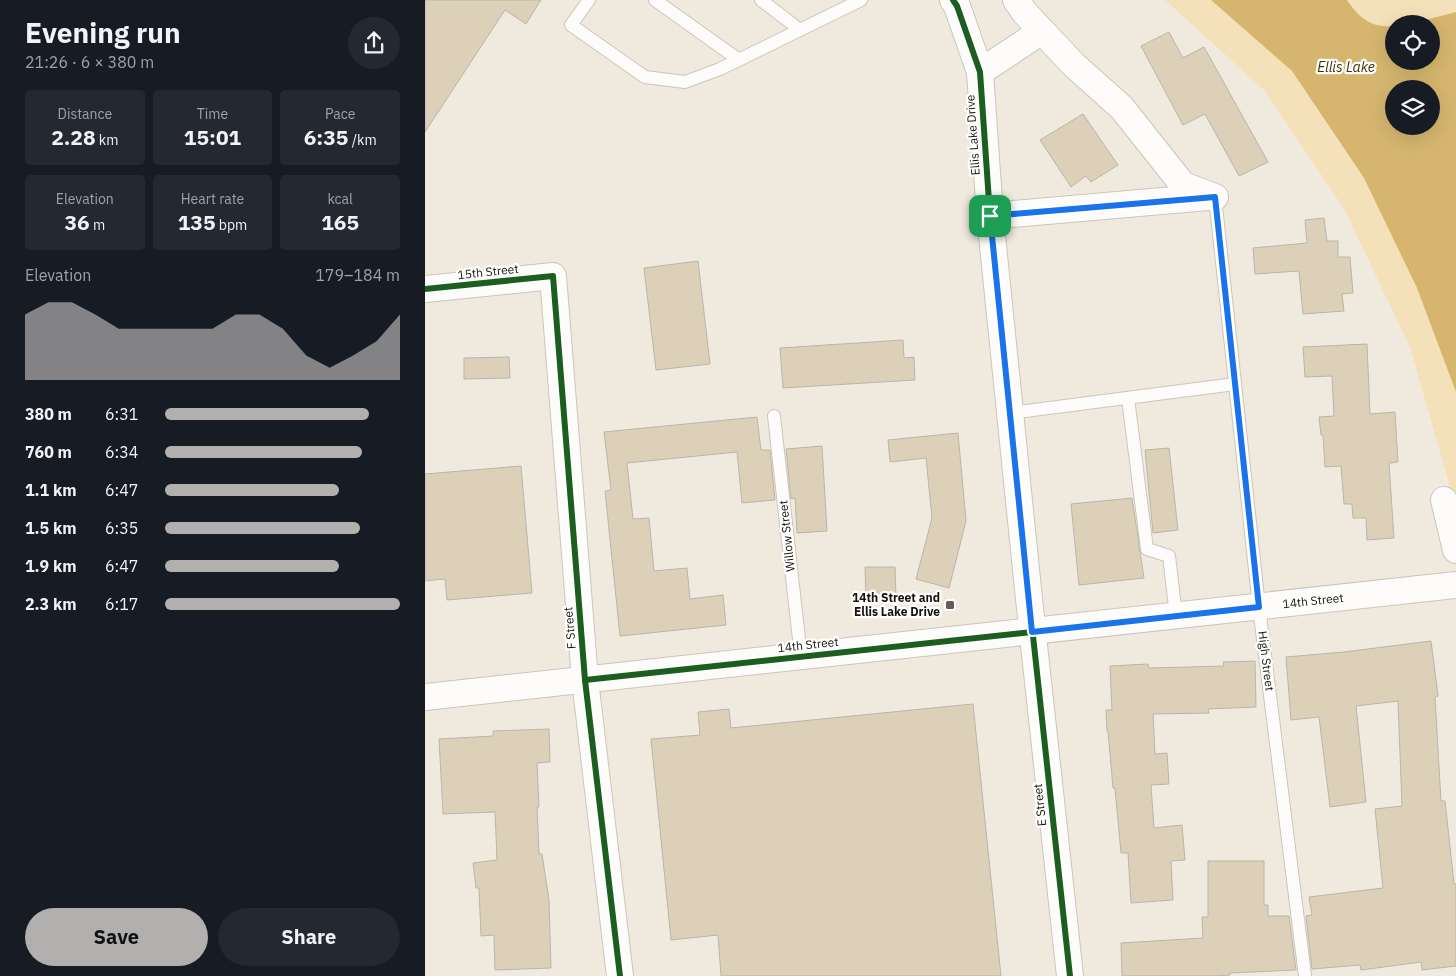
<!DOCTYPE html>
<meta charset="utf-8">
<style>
body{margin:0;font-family:"IBM Plex Sans",sans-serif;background:#242831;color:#f1f3f6;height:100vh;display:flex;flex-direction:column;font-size:19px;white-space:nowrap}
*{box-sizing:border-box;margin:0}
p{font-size:16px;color:#9ea1a6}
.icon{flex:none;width:28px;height:28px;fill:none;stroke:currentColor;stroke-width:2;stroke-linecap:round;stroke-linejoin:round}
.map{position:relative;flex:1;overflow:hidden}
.details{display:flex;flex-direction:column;background:#171b24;width:425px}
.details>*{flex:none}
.controls{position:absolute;left:960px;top:15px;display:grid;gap:10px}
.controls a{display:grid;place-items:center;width:55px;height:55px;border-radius:50%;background:#171b24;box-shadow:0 5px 20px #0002;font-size:25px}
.pin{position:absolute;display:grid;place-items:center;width:42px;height:42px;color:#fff;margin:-21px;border-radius:10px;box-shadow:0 2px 8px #0006}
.round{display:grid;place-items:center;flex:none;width:52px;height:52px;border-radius:26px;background:#242831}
.head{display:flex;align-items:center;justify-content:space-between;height:85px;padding:0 25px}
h1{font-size:28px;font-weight:700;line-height:38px}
.figures{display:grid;grid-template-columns:repeat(3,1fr);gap:8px;height:85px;padding:5px 25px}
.figures div{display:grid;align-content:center;border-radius:5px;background:#242831;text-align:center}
.figures b{font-size:21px;font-weight:700}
.figures small{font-size:14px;font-weight:400}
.figures p{font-size:14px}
.chart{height:140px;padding:10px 25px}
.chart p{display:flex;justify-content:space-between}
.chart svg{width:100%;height:90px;margin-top:5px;fill:#b2b0ae;opacity:.7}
.primary-button{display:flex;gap:10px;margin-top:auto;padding:10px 25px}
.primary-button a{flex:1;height:58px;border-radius:30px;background:#b2b0ae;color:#111;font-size:20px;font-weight:700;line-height:58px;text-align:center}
.primary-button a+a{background:#242831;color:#f1f3f6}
ul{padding:0 25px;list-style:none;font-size:16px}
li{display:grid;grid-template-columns:80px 60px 1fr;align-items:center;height:38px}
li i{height:12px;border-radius:6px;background:#b2b0ae}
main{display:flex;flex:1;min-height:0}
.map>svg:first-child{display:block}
.green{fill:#f5e1b9;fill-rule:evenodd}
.water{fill:#d6b66f;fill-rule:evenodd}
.building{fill:#dcd0b9;stroke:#bab5ab}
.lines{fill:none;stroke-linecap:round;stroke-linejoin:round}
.lane-casing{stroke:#cac6bc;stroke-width:14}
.street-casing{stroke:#cac6bc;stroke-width:28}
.lane{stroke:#fdfcfa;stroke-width:12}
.street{stroke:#fdfcfa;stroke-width:26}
.cycleway-casing{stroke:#fff;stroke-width:9}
.cycleway{stroke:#1b5e20;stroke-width:6}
.route-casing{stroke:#fff;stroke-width:10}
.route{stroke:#1a73e8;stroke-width:6}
.poi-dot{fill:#645f56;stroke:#fff;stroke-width:2}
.labels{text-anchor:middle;stroke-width:4.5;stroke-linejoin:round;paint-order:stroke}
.street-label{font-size:12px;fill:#18140c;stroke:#fff}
.poi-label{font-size:12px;font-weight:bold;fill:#18140c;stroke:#fff;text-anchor:end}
.water-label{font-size:14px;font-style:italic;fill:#433106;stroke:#fff}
</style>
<main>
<section class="details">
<div class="head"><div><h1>Evening run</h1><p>21:26 · 6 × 380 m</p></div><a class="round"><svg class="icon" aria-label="share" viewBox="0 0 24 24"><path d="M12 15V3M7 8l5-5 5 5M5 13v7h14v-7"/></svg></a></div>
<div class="figures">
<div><p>Distance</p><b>2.28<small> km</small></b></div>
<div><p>Time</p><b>15:01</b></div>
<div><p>Pace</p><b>6:35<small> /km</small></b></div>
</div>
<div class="figures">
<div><p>Elevation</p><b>36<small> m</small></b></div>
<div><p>Heart rate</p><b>135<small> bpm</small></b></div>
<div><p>kcal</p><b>165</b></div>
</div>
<div class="chart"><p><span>Elevation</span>179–184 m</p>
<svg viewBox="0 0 160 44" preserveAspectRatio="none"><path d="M0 44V12L10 6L20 6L30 12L40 19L50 19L60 19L70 19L80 19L90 12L100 12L110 19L120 32L130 38L140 32L150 25L160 12V44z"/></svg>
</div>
<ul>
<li><b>380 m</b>6:31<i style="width:87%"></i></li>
<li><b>760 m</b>6:34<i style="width:84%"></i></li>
<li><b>1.1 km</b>6:47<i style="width:74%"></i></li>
<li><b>1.5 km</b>6:35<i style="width:83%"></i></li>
<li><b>1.9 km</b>6:47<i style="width:74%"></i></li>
<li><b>2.3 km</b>6:17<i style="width:100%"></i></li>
</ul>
<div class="primary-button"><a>Save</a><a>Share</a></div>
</section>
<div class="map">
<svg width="1031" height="976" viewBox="0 0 1031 976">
<rect width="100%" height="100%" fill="#f0eade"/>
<path class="green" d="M740,0H1031V508L985,347L919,209L840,91ZM969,24H1006V61H969ZM969,89H1006V126H969Z"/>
<path class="water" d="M786,0H922C934,18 946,28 969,26V61H1006V24H985L1031,12V392L992,288L939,178L867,71ZM969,89H1006V126H969Z"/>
<g class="building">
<path d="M0,0H116L101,24L80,10L0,132Z"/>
<path d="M744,32L758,58L779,47L843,162L814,176L780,114L758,125L716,46Z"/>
<path d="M658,114L693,165L666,182L661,176L646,187L615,140Z"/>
<path d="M899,218L902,241H913V257H925L928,293L917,294L919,311L878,314L874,271L830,274L828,248L882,243L880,220Z"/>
<path d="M273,261L285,364L231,370L219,268Z"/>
<path d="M478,340L479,358L489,357L490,380L358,388L355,348Z"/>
<path d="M942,344L945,414L970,412L973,462L964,463L969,538L942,540L941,518H928L927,504H919L916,466L900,467L898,435H896L894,417L909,416L907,376L880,377L878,347Z"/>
<path d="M84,357L85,378L39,379V358Z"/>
<path d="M332,417L336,450H345L350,500L317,503L312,452L202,463L208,519L224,518L229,571L262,568L265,599L298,595L301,625L195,636L180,491L186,490L179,432Z"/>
<path d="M533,433L541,521L524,588L491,579L507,518L501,458L465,462L463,440Z"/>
<path d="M397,446L402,531L372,533L370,498L366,499L361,449Z"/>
<path d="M744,448L753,530L728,533L720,450Z"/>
<path d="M96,466L107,593L22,600L20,579L0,581V474Z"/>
<path d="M707,498L719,578L654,585L646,504Z"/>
<path d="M440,567H470L471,598L441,599Z"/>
<path d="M1006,641L1013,696L1010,697L1016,801H1020L1029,884H1031V966L997,970L996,962L936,970L935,965L887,969L881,916L887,915L884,897L958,888L950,809L977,806L973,701L931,706L941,802L905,807L894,717L866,720L861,657L919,652Z"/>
<path d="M830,661L831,707L783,709L784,713L728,714L730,754L742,753L744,784L726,785L729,828L757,825L760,860L746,861L748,900L706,903L703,853H696L690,788H688L683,731H682L681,710H687L685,666L723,664L724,668L799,666L798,662Z"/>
<path d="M548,704L576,976H296L293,935L246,940L226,739L275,735L273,712L304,709L306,728Z"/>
<path d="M124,729L125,762L112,763L114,807H112L114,854H117L124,900L126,968L70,970L69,935L56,936L54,888H51L48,863L72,860L70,812L18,814L14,739L68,736V731Z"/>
<path d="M783,861H839V905H843V916H864L871,970L805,973V975L790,976H697L696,943L778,938L777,917H783Z"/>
</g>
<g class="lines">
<defs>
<g id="lane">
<path d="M164,0L146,25L220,77L260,82L295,69L436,0"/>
<path d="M230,0L314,60"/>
<path d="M336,0L375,30"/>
<path d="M790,197L834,607L880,976"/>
<path d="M703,398L722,549L744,556L751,616"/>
<path d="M585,413L810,384"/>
<path d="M349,416L376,657"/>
</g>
<g id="street">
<path d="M528,0L532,6L555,72L565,216L604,599L645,976"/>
<path d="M591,0L600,13L649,65L697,108L758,185L790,197"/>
<path d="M555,72L617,31"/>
<path d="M565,216L783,197"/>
<path d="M0,289L128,276L160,680L195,976"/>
<path d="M1019,500L1031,550"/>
<path d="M0,697L1031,585"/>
</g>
</defs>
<use href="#lane" class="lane-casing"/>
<use href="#street" class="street-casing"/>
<use href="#lane" class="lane"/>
<use href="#street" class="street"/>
<defs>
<g id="cycleway">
<path d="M528,0L532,6L555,72L565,216L604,599L645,976"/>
<path d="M0,289L128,276L160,680L195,976"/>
<path d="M160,680L607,632"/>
</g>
</defs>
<use href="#cycleway" class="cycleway-casing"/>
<use href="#cycleway" class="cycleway"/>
</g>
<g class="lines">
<defs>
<path id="route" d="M790,197L834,607L607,632L565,216Z"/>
</defs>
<use href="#route" class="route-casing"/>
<use href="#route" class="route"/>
</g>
<rect class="poi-dot" x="520" y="600" width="10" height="10" rx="2.5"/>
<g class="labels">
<g class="street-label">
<text transform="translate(548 135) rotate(-94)" y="4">Ellis Lake Drive</text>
<text transform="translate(63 272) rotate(-6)" y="4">15th Street</text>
<text transform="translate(362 536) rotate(-96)" y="4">Willow Street</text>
<text transform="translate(888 601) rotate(-6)" y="4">14th Street</text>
<text transform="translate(145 628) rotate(-95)" y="4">F Street</text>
<text transform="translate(383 645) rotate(-6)" y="4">14th Street</text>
<text transform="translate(841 661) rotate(83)" y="4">High Street</text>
<text transform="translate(615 805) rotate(-96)" y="4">E Street</text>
</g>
<g class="poi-label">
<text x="515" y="602">14th Street and<tspan x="515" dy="14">Ellis Lake Drive</tspan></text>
</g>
<g class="water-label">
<text x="921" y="72">Ellis Lake</text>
</g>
</g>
</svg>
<div class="controls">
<a><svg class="icon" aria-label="locate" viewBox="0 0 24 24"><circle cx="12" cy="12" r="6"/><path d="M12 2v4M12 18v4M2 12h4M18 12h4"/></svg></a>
<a><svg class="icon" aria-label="layers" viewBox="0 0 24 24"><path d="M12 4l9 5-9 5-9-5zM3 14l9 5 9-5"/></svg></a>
</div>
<div class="pin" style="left:565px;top:216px;background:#1e9e55"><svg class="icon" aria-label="arrive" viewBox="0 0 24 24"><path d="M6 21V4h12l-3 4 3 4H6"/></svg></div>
</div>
</main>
